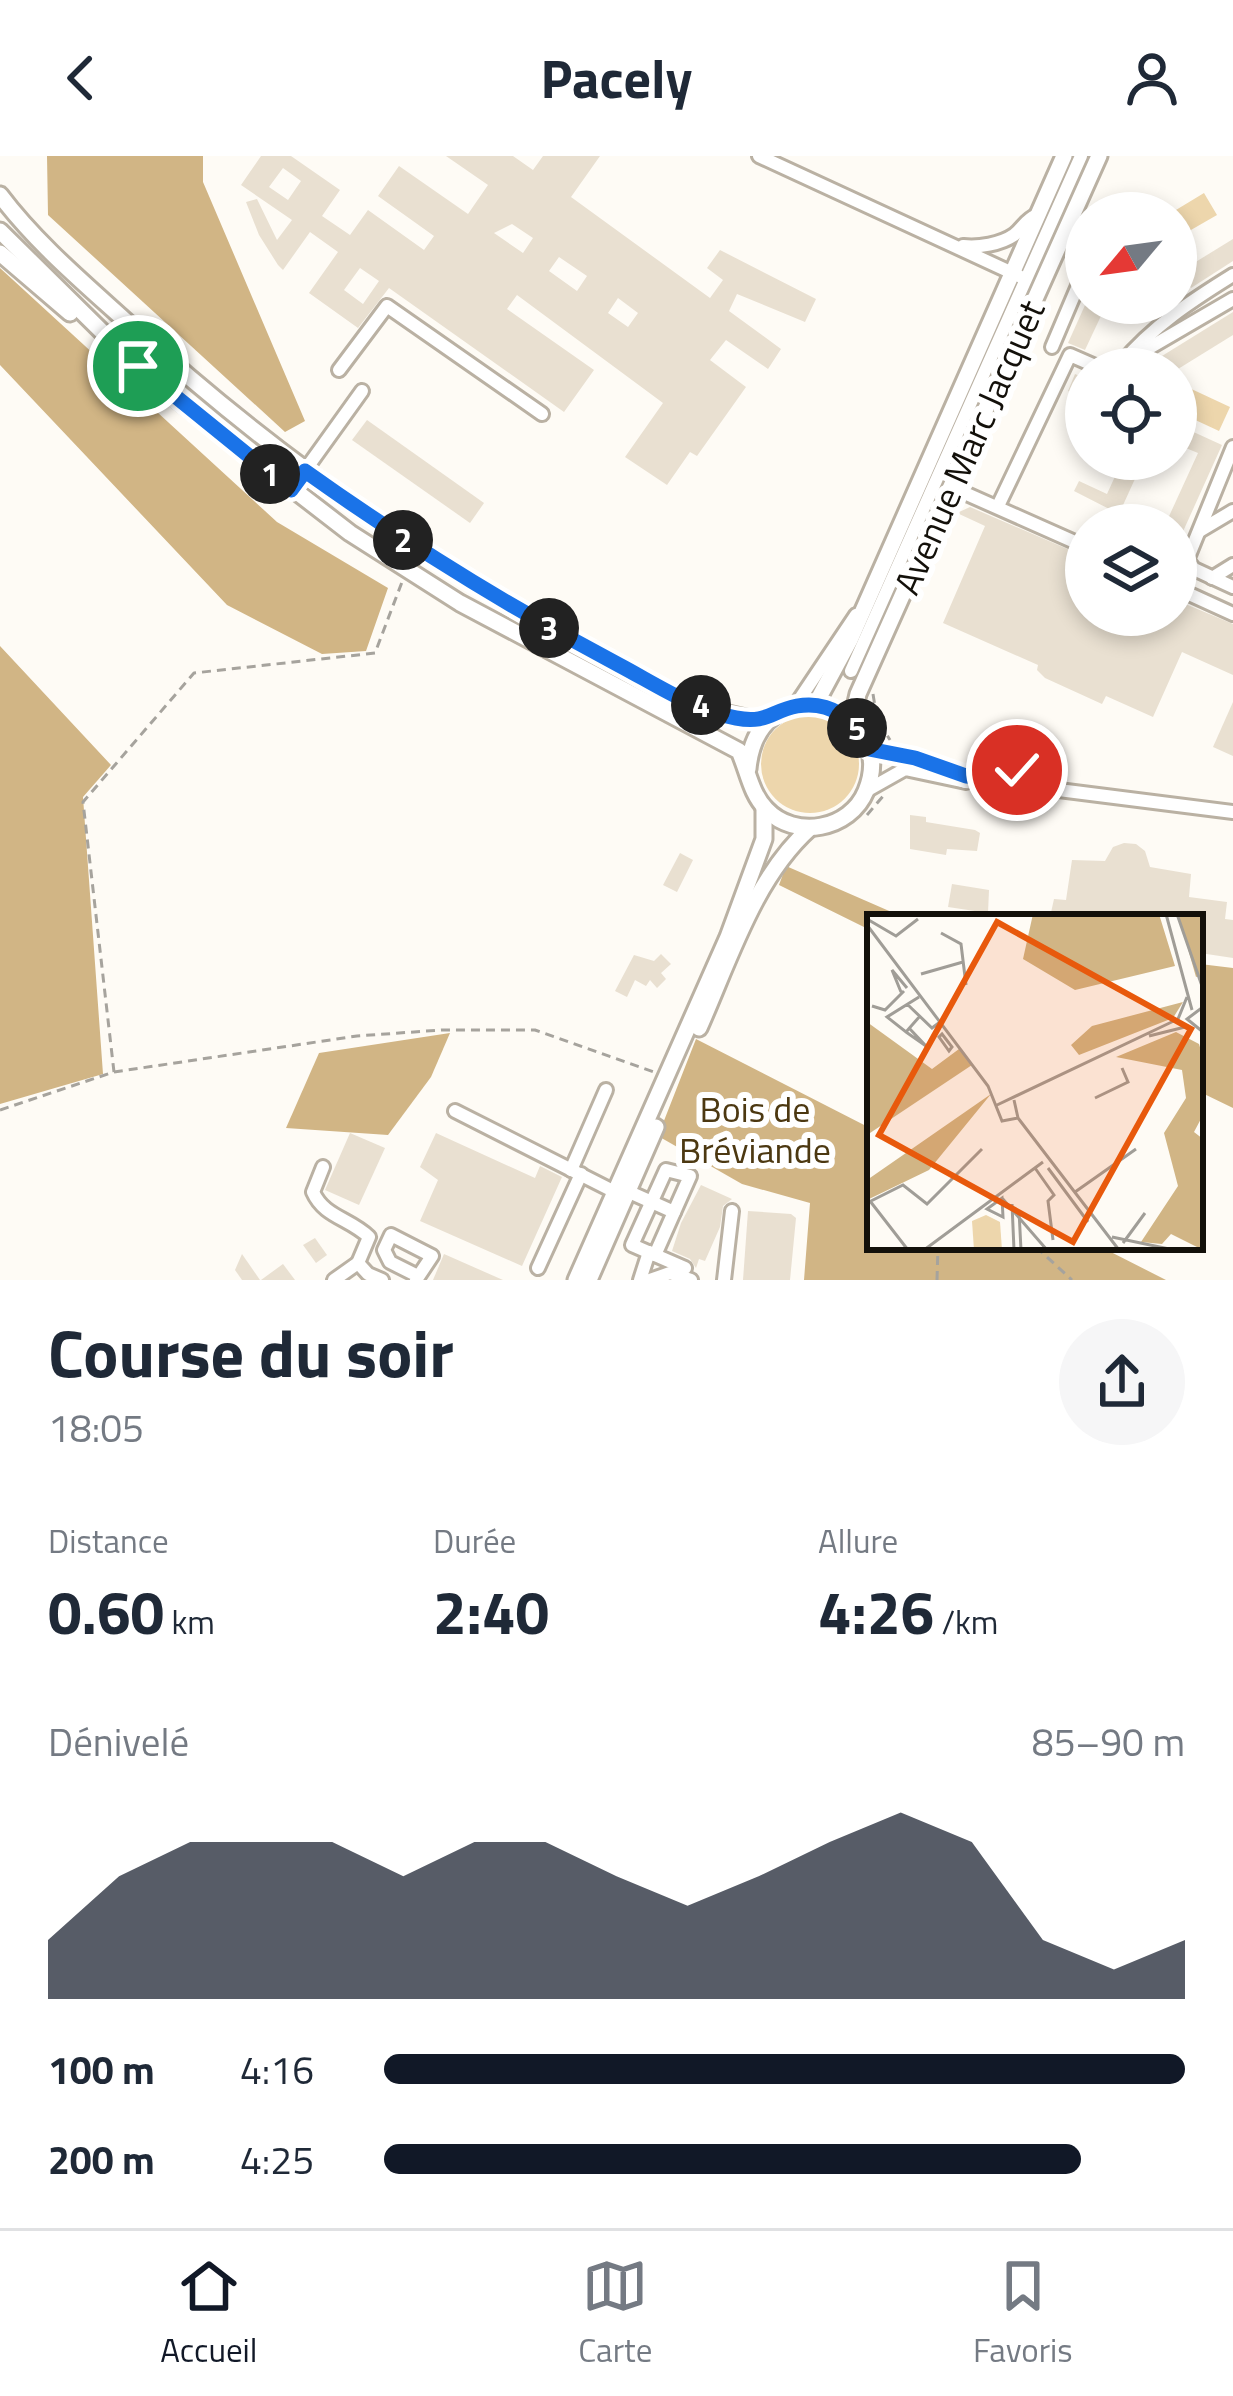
<!DOCTYPE html>
<html lang="fr">
<meta charset="utf-8">
<style>
body{margin:0;font-family:"Titillium Web",sans-serif;background:#f6f6f7;color:#1f2937;height:100vh;display:flex;flex-direction:column;font-size:45px;white-space:nowrap}
*{box-sizing:border-box;margin:0}
p{font-size:39px;color:#747a83}
.icon{flex:none;width:66px;height:66px;fill:none;stroke:currentColor;stroke-width:2;stroke-linecap:round;stroke-linejoin:round}
.map{position:relative;height:1124px;overflow:hidden}
.sheet{display:flex;flex-direction:column;background:#fff;flex:1}
.sheet>*{flex:none}
.needle{width:78px;rotate:241deg}
.buttons{position:absolute;left:1065px;top:36px;display:grid;gap:24px}
.buttons a{display:grid;place-items:center;width:132px;height:132px;border-radius:50%;background:#fff;box-shadow:0 6px 18px #0003;font-size:60px}
.pin{position:absolute;display:grid;place-items:center;width:102px;height:102px;color:#fff;margin:-51px;border:6px solid #fff;border-radius:50%;box-shadow:0 3px 12px #0007}
.km{position:absolute;width:60px;height:60px;margin:-30px;border-radius:50%;background:#222;color:#fff;font-size:33px;line-height:60px;text-align:center}
.round{display:grid;place-items:center;flex:none;width:126px;height:126px;border-radius:63px;background:#f6f6f7}
.summary{display:flex;align-items:center;justify-content:space-between;height:204px;padding:0 48px}
h1{font-size:66px;font-weight:700;line-height:90px}
.metrics{display:grid;grid-template-columns:repeat(3,1fr);gap:18px;height:204px;padding:12px 48px}
.metrics div{display:grid;align-content:center}
.metrics b{font-size:60px;font-weight:700}
.metrics small{font-size:33px;font-weight:400}
.metrics p{font-size:33px}
.chart{height:336px;padding:24px 48px}
.chart p{display:flex;justify-content:space-between}
.chart svg{width:100%;height:216px;margin-top:12px;fill:#111827;opacity:.7}
ul{padding:0 48px;list-style:none;font-size:39px}
li{display:grid;grid-template-columns:192px 144px 1fr;align-items:center;height:90px}
li i{height:30px;border-radius:15px;background:#111827}
header{display:flex;justify-content:space-between;align-items:center;height:156px;padding:0 48px;background:#fff;font-size:54px;font-weight:700}
.tab-bar{display:flex;justify-content:space-around;align-items:center;height:168px;border-top:3px solid #e0e1e3;background:#fff;font-size:33px;color:#747a83}
.tab-bar a{display:grid;justify-items:center;gap:6px}
.tab-bar .selected{color:#111827}
.map>svg:first-child{display:block}
.green{fill:#edd6ac}
.forest{fill:#d1b585}
.building{fill:#e9e0d1;fill-rule:evenodd}
.lines{fill:none;stroke-linecap:round;stroke-linejoin:round}
.minor-casing{stroke:#bab1a3;stroke-width:18}
.major-casing{stroke:#bab1a3;stroke-width:21}
.path{stroke:#a6a39d;stroke-width:3;stroke-dasharray:9 6;stroke-linecap:butt}
.minor{stroke:#fff;stroke-width:12}
.major{stroke:#fff;stroke-width:15}
.route-casing{stroke:#fff;stroke-width:24}
.route{stroke:#1a73e8;stroke-width:15}
.labels{text-anchor:middle;stroke-width:12;stroke-linejoin:round;paint-order:stroke}
.street-label{font-size:36px;fill:#13100a;stroke:#fff}
.park-label{font-size:36px;fill:#4c3811;stroke:#fff}
.inset-road{fill:none;stroke:#a09d97;stroke-width:3}
.view{fill:#e8590c;fill-opacity:0.15;stroke:#e8590c;stroke-width:6}
.inset-edge{fill:none;stroke:#13100a;stroke-width:6}
</style>
<header><svg class="icon" aria-label="back" viewBox="0 0 24 24"><path d="M15 5l-7 7 7 7"/></svg>Pacely<svg class="icon" aria-label="person" viewBox="0 0 24 24"><circle cx="12" cy="8" r="4"/><path d="M4 21q1-7 8-7t8 7"/></svg></header>
<div class="map">
<svg width="1233" height="1124" viewBox="0 0 1233 1124">
<rect width="100%" height="100%" fill="#fefbf5"/>
<g class="green">
<path d="M1204,37L1217,59L1177,82L1176,57H1171Z"/>
<path d="M1185,230L1230,251L1219,275L1176,255Z"/>
<circle cx="810" cy="608" r="49"/>
</g>
<g class="forest">
<path d="M47,0H203V26L305,265L285,276L48,59Z"/>
<path d="M0,112L277,366L388,432L366,495L322,498L227,449L0,209Z"/>
<path d="M0,490L111,609L83,641L103,918L0,948Z"/>
<path d="M786,710L903,761H870V774L779,729Z"/>
<path d="M1200,808L1233,812V952L1200,936Z"/>
<path d="M450,877L431,921L388,979L286,972L319,897Z"/>
<path d="M696,883L870,972V1091H1101L1166,1124H804L810,1047L742,1028L658,980Z"/>
</g>
<g class="building">
<path d="M261,0H291L340,34L322,60L350,79L368,54L424,94L434,80L378,40L399,10L468,58L488,29L446,0H513L533,14L543,0H600L571,41L710,142L723,124L707,112L720,94L816,143L805,166L737,138L729,155L781,193L768,213L726,184L710,204L746,231L697,300L690,296L667,329L625,301L663,247L517,139L507,153L594,214L564,256L389,132L358,172L309,137L338,96L310,76L283,114L278,109L259,79L246,46L257,43L277,84L292,64L241,29ZM283,12L301,25L288,44L269,31ZM512,68L533,82L523,97L494,77ZM559,101L587,120L577,135L549,115ZM360,112L379,125L363,148L344,134ZM618,142L638,157L628,171L608,157Z"/>
<path d="M1233,83V105L1191,132L1181,115Z"/>
<path d="M1086,147H1107L1085,194L1068,187Z"/>
<path d="M1233,156V179L1178,213H1141Z"/>
<path d="M1075,218L1086,223V269L1066,260L1075,238L1068,235Z"/>
<path d="M367,264L484,347L470,367L352,284Z"/>
<path d="M1176,268L1222,289L1176,391V369H1165L1198,297L1176,288Z"/>
<path d="M1123,303H1144L1119,358L1074,335L1079,325L1107,338Z"/>
<path d="M970,351L1086,401V459H1176V444L1233,468V519L1182,496L1153,561L1106,540L1102,548L1045,522L1037,514L1038,509L943,467L985,370L957,357Z"/>
<path d="M1233,546V600L1213,591Z"/>
<path d="M910,659L926,661V666L975,674L980,677L977,695L947,693L946,699L910,693Z"/>
<path d="M1124,687L1136,688L1145,695L1150,711L1191,718L1189,741L1227,746L1225,763L1233,764V802L1200,797V761H1050L1054,743L1066,744L1072,704L1105,705L1113,691Z"/>
<path d="M680,697L693,704L677,736L663,729Z"/>
<path d="M952,728L989,734L988,757L948,751Z"/>
<path d="M661,798L671,808L661,817L666,823L657,832L650,824L646,830L635,824L627,841L615,835L634,799L654,805Z"/>
<path d="M350,977L385,992L359,1049L325,1034Z"/>
<path d="M436,977L535,1022L540,1010L562,1021L522,1110L420,1065L438,1024L420,1011Z"/>
<path d="M701,1029L732,1043L723,1050L720,1071L705,1105L699,1103L696,1112L690,1103L672,1095L681,1067Z"/>
<path d="M748,1055L791,1058L796,1062L790,1124H743Z"/>
<path d="M315,1082L327,1099L316,1107L303,1089Z"/>
<path d="M242,1098L260,1124H242L235,1114Z"/>
<path d="M444,1098L503,1124H433Z"/>
<path d="M283,1108L295,1124H261Z"/>
</g>
<g class="lines">
<defs>
<g id="minor">
<path d="M759,0L1019,120"/>
<path d="M963,90C978,92 1001,88 1014,79C1024,71 1025,64 1037,59"/>
<path d="M1052,191L1086,111"/>
<path d="M1121,208C1153,170 1191,145 1233,119"/>
<path d="M1113,213L1233,143"/>
<path d="M339,214L387,150L542,258"/>
<path d="M1233,291L1187,404L1194,413L1233,431"/>
<path d="M951,331L1086,391"/>
<path d="M291,334L362,235"/>
<path d="M998,350L1070,199L1102,213"/>
<path d="M1201,374L1233,355"/>
<path d="M1212,422L1233,409"/>
<path d="M1176,432L1233,458"/>
<path d="M851,515L1081,0"/>
<path d="M795,550L856,459"/>
<path d="M869,593C888,597 909,599 928,605C973,621 988,635 1027,602L1038,601L1048,608L1050,624L1043,632L1030,635L1018,625L1017,614"/>
<path d="M1043,632L1233,656"/>
<path d="M866,635L905,613L966,626"/>
<path d="M455,955L615,1036"/>
<path d="M323,1011L313,1036C324,1061 349,1062 369,1081L358,1107L368,1118L382,1124"/>
<path d="M571,1014L606,934"/>
<path d="M666,1014L690,1020L655,1099L632,1089Z"/>
<path d="M627,1035L674,1056"/>
<path d="M655,1099L685,1112"/>
<path d="M538,1112L581,1018"/>
<path d="M334,1124L358,1107"/>
<path d="M416,1124L432,1100L391,1079L384,1094L390,1106L418,1120"/>
<path d="M640,1124L649,1096"/>
<path d="M650,1124L670,1117L691,1124"/>
<path d="M724,1124L732,1055"/>
</g>
<g id="major">
<path d="M0,39C36,87 85,128 129,168C272,299 428,408 599,498C653,527 705,560 767,565"/>
<path d="M0,75L148,221L350,377L460,447L739,595C748,615 751,638 766,653C795,684 850,674 866,635C901,550 758,505 748,613"/>
<path d="M0,97L70,157"/>
<path d="M815,549L850,484L1064,0"/>
<path d="M862,574L855,551L858,538L1099,0"/>
<path d="M699,872C729,805 754,722 810,672"/>
<path d="M576,1124L728,781L764,683V652"/>
<path d="M589,1124L656,971"/>
</g>
</defs>
<use href="#minor" class="minor-casing"/>
<use href="#major" class="major-casing"/>
<g class="path">
<path d="M873,538L877,563L890,584"/>
<path d="M867,659L884,639"/>
<path d="M114,916L83,646L194,517L375,497L402,426"/>
<path d="M0,954L114,916L357,880L441,874H535L654,916"/>
<path d="M1036,1091L1072,1124"/>
<path d="M937,1124L938,1091"/>
</g>
<use href="#minor" class="minor"/>
<use href="#major" class="major"/>
</g>
<g class="lines">
<defs>
<path id="route" d="M138,210L291,334L305,315C406,387 509,451 619,509C655,528 695,555 736,562C767,568 771,555 797,550C830,544 857,564 869,593L915,602L966,620L989,622L1017,614"/>
</defs>
<use href="#route" class="route-casing"/>
<use href="#route" class="route"/>
</g>
<g class="labels">
<g class="street-label">
<text transform="translate(969 291) rotate(-66)" y="13">Avenue Marc Jacquet</text>
</g>
<g class="park-label">
<text x="755" y="966">Bois de<tspan x="755" dy="41">Bréviande</tspan></text>
</g>
</g>
<g transform="translate(867 758)">
<rect width="336" height="336" fill="#fefbf5"/>
<path d="M119,301L133,308L135,336H107L105,307Z" fill="#edd6ac"/>
<path d="M166,0H292L308,52L208,76L156,45ZM311,0H336V61L329,63ZM316,88L306,104L212,141L204,131L225,112ZM0,108L65,155L92,135L105,151L0,221ZM309,118L332,130L336,143V201L327,218L336,225V336L304,320L295,330L274,328L311,272L297,219L319,184L315,156L249,143ZM124,180L62,256L0,286V266Z" fill="#d1b585"/>
<path class="inset-road" d="M299,0L325,96M310,0L336,75M0,5L29,22L51,5M0,11L121,172L135,207L151,204L147,186M74,19L94,30L99,71M54,60L96,48M34,78L25,56L40,74M52,83L20,103L39,118L53,102M40,90L65,114L73,108M5,92L18,96L37,77M336,93L320,105L336,118M39,118L59,132L42,114M75,120L85,133L82,137L72,123ZM282,122L322,112M228,184L261,168L255,154M130,191L311,105L320,83M151,204L252,336M168,254L187,281L181,287L186,326M181,254L221,308M208,278L269,235M135,284L180,336M135,284L136,303L120,295ZM3,287L41,336M0,289L36,271L60,290L115,235M145,290L147,336M152,297L154,336M245,323L307,336M256,329L278,299M57,336L176,248"/>
<path class="view" d="M130,8L324,115L206,328L12,221Z"/>
<rect width="336" height="336" class="inset-edge"/>
</g>
</svg>
<div class="buttons">
<a><svg class="needle" viewBox="-14 -14 28 28"><path d="M0-13l5 13h-10z" fill="#e53935"/><path d="M0 13l5-13h-10z" fill="#747a83"/></svg></a>
<a><svg class="icon" aria-label="locate" viewBox="0 0 24 24"><circle cx="12" cy="12" r="6"/><path d="M12 2v4M12 18v4M2 12h4M18 12h4"/></svg></a>
<a><svg class="icon" aria-label="layers" viewBox="0 0 24 24"><path d="M12 4l9 5-9 5-9-5zM3 14l9 5 9-5"/></svg></a>
</div>
<div class="pin" style="left:138px;top:210px;background:#1e9e55"><svg class="icon" aria-label="arrive" viewBox="0 0 24 24"><path d="M6 21V4h12l-3 4 3 4H6"/></svg></div>
<div class="pin" style="left:1017px;top:614px;background:#d93025"><svg class="icon" aria-label="check" viewBox="0 0 24 24"><path d="M5 12l5 5 9-10"/></svg></div>
<b class="km" style="left:270px;top:318px">1</b>
<b class="km" style="left:403px;top:384px">2</b>
<b class="km" style="left:549px;top:472px">3</b>
<b class="km" style="left:701px;top:549px">4</b>
<b class="km" style="left:857px;top:572px">5</b>
</div>
<section class="sheet">
<div class="summary"><div><h1>Course du soir</h1><p>18:05</p></div><a class="round"><svg class="icon" aria-label="share" viewBox="0 0 24 24"><path d="M12 15V3M7 8l5-5 5 5M5 13v7h14v-7"/></svg></a></div>
<div class="metrics">
<div><p>Distance</p><b>0.60<small> km</small></b></div>
<div><p>Durée</p><b>2:40</b></div>
<div><p>Allure</p><b>4:26<small> /km</small></b></div>
</div>
<div class="chart"><p><span>Dénivelé</span>85–90 m</p>
<svg viewBox="0 0 160 44" preserveAspectRatio="none"><path d="M0 44V32L10 19L20 12L30 12L40 12L50 19L60 12L70 12L80 19L90 25L100 19L110 12L120 6L130 12L140 32L150 38L160 32V44z"/></svg>
</div>
<ul>
<li><b>100 m</b>4:16<i style="width:100%"></i></li>
<li><b>200 m</b>4:25<i style="width:87%"></i></li>
</ul>
</section>
<nav class="tab-bar">
<a class="selected"><svg class="icon" aria-label="home" viewBox="0 0 24 24"><path d="M3 11l9-7 9 7M6 9v11h12V9"/></svg>Accueil</a>
<a><svg class="icon" aria-label="map" viewBox="0 0 24 24"><path d="M3 6l6-2 6 2 6-2v14l-6 2-6-2-6 2zM9 4v14M15 6v14"/></svg>Carte</a>
<a><svg class="icon" aria-label="saved" viewBox="0 0 24 24"><path d="M7 4h10v16l-5-4-5 4z"/></svg>Favoris</a>
</nav>
